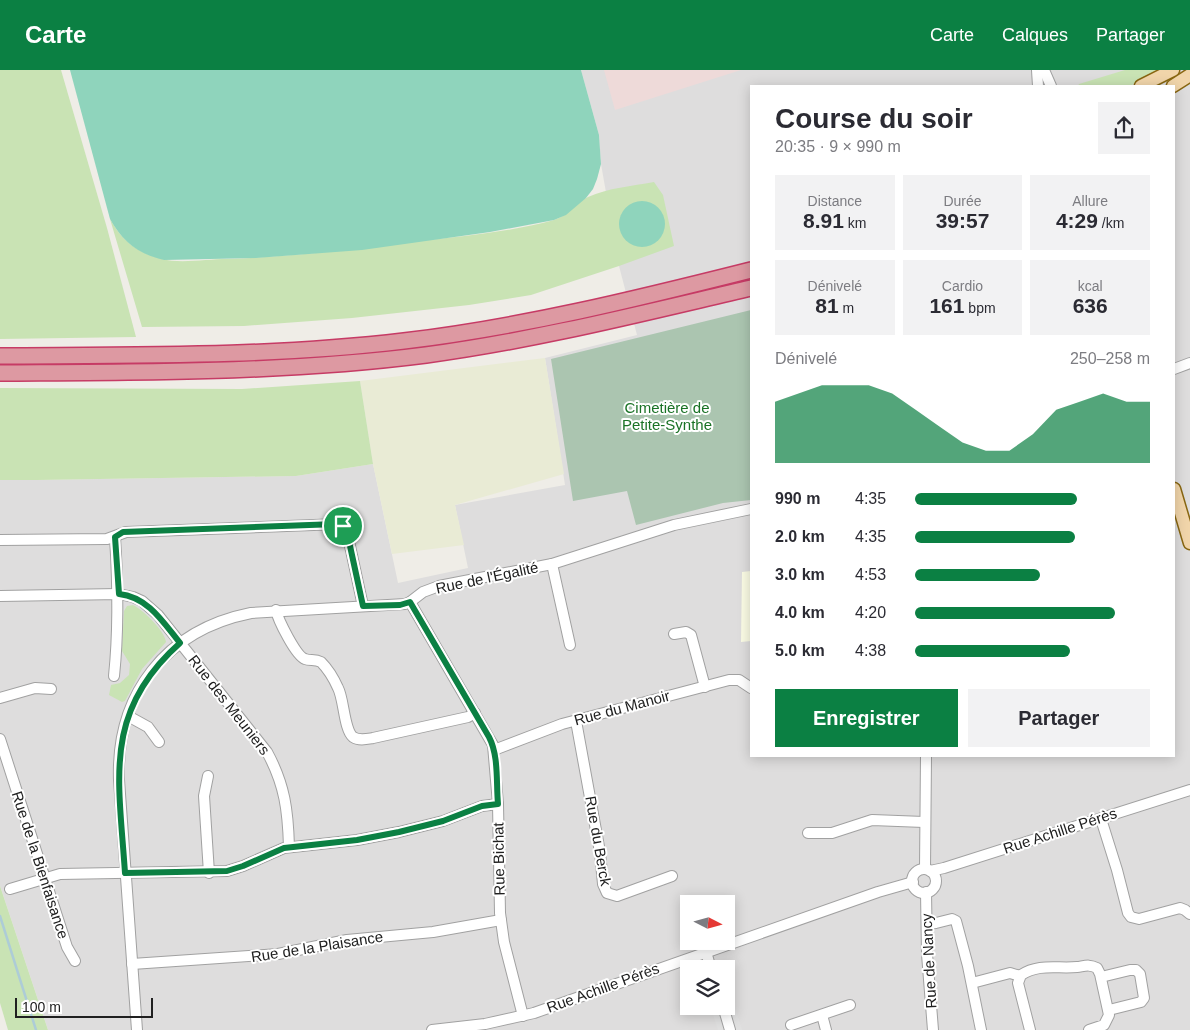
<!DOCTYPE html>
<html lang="fr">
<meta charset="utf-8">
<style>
body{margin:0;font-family:Arial,sans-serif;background:#f2f2f3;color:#2b2b33;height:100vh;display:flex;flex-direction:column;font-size:19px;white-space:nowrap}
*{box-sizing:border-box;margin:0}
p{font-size:16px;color:#7c7c81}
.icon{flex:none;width:28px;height:28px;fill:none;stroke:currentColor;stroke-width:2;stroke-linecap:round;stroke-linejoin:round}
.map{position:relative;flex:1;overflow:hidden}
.drawer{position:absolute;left:750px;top:15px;width:425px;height:672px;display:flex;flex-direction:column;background:#fff;border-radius:0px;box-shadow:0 2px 12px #0003}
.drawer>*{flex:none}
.needle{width:32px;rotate:96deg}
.controls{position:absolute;left:680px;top:825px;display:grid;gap:10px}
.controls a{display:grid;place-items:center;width:55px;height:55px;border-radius:0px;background:#fff;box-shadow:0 2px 12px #0003;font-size:25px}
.scale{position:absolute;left:15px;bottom:12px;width:138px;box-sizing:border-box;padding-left:5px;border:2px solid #202020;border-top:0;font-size:14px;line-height:18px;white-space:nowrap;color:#202020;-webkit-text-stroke:4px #fff;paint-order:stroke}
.pin{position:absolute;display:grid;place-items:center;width:42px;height:42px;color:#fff;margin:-21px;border:2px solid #fff;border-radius:50%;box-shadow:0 1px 5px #0007}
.round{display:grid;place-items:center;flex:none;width:52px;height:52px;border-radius:0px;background:#f2f2f3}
.summary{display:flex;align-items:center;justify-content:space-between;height:85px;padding:0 25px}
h1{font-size:28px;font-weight:600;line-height:38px}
.stats{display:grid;grid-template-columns:repeat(3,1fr);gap:8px;height:85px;padding:5px 25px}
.stats div{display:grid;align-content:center;border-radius:0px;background:#f2f2f3;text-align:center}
.stats b{font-size:21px;font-weight:600}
.stats small{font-size:14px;font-weight:400}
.stats p{font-size:14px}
.chart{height:140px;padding:10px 25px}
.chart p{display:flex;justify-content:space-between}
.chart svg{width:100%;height:90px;margin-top:5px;fill:#0b8043;opacity:.7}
.cta{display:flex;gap:10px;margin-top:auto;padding:10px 25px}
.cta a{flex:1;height:58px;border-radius:0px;background:#0b8043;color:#fff;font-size:20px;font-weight:600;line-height:58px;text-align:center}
.cta a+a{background:#f2f2f3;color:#2b2b33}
ul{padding:0 25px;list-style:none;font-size:16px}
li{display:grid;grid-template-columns:80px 60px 1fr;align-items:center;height:38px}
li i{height:12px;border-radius:6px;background:#0b8043}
header{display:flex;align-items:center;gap:30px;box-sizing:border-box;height:70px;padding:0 25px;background:#0b8043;color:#fff}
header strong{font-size:24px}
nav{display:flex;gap:28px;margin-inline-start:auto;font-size:18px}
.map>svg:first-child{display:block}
.residential{fill:#dedddd;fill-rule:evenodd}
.commercial{fill:#eedad9}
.education{fill:#fafbe4}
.farmland{fill:#e9ebd5}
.grass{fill:#c9e3b4}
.cemetery{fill:#abc5b0}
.pitch{fill:#8fd4bc}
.parking{fill:#e0e0e0}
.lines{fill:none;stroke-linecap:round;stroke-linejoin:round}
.stream{stroke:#adccd7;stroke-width:2.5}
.minor-casing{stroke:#a1a1a1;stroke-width:12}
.major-casing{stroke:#896712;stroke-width:15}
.highway-casing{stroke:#c63b65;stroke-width:18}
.minor{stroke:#fff;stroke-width:10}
.major{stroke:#f1d5aa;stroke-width:12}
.highway{stroke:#dd99a2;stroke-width:15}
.route-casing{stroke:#fff;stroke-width:10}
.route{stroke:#0b8043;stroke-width:6}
.labels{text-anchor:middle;stroke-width:4;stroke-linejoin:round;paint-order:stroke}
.park-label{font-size:15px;fill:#197225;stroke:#fff}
.street-label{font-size:15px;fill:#202020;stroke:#fff}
</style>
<header>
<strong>Carte</strong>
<nav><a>Carte</a><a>Calques</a><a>Partager</a></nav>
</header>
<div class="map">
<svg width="1190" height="960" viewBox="0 0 1190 960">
<rect width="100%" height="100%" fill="#efede7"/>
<path class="residential" d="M581,0H1190V960H48L0,816V410H37L296,406L373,394L398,513L468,498L455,435L565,415L545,288L637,265L619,196L601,94L599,65ZM751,16H1174V686H751ZM689,834H726V871H689ZM689,899H726V936H689Z"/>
<path class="commercial" d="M604,0H741L615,40Z"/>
<path class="education" d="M751,501V571L741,572L742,502Z"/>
<path class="farmland" d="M545,288L564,404L455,435L464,475L392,484L373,394L360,311Z"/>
<g class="grass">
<path d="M0,0H61L107,158L136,267L0,269Z"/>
<path d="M1125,0H1159L1130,16H1078L1079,14Z"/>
<path d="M654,112L663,125L674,176L619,196L531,225L469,235L352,248L244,256L142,257L110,149C123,172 137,182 162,189C180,194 208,189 226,189C291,187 355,179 419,171C464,166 510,162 554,150C570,145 575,133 588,127C608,118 632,116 654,112Z"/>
<path d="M751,206V212L548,260L372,286L371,281Z"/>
<path d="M360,311L373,394L296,406L37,410H0V318L242,319Z"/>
<path d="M133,535C143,540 165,561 166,572L142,599L125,631L122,632L109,625L111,615L120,613L129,605L130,594L122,581L124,541L127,536Z"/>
<path d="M0,816L48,960H8L0,933Z"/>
</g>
<path class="cemetery" d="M751,240V430L723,433L636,455L627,421L573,431L551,289Z"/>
<g class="pitch">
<path d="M70,0H581L599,65L601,94L597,109L593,119L586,128L566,145L554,150L490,162L362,180L256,188L164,190C138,184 123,172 110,149Z"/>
<circle cx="642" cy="154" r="23"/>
</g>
<path class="parking" d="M727,912L742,960H718L710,936H726Z"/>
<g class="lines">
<path class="stream" d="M0,846L36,960"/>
<defs>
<g id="minor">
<path d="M1037,0L1038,16"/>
<path d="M1044,0L1051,16"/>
<path d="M1174,299L1190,293"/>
<path d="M0,470L107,469L126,462L340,454L345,457L347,462L363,536"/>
<path d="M552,494L570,575"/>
<path d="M0,526L119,524L133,527L142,531L158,545L267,682C285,715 288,741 289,777"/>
<path d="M410,532L493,675L498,734L500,843L504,872L523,946"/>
<path d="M276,540C278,550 296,586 305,589C310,591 315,589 321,592C328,599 334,609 338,618C344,629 344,660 353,667C359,671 367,669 373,668L468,647L475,643"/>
<path d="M674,564L686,562L691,565L705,617"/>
<path d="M114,606C119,558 118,514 115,467"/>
<path d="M0,628L35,618L51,619"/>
<path d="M128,646L148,657L159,672"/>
<path d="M576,651L600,782L603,814L607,823L617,826L672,806"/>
<path d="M0,669L67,877L75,891"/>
<path d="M494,680L562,654L729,610H739L751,618"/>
<path d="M208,706L204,726L209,803"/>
<path d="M1101,749L1117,800L1128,843L1131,847L1139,849L1180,838L1185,840L1190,844"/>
<path d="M808,763H832L872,750L924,752"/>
<path d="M925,799L926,686"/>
<circle cx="924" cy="811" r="12"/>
<path d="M930,801L944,798L1190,720"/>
<path d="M10,819L60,804L227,801L243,796L284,778L357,770L399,762L443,751L482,736L498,734"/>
<path d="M926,822L927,884L933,960"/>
<path d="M927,854L936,853L952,849L956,851L968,896L981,960"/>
<path d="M706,882L711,899"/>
<path d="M132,894L278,884L347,870L433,862L501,850"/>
<path d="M1101,907L1130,900H1136L1140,904L1144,928L1141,932L1109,940"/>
<path d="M972,913L1010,903L1020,906"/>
<path d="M723,936L730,960"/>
<path d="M822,945L826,960"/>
<path d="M791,955L850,935"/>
<path d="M137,960L119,710C116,624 166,560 251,543L405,534L410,532L423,522L439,516L552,494L674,455L751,439"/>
<path d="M432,960L485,954L534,943L878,822L913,812"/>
<path d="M1030,960L1018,913L1021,905C1039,893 1058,899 1077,897C1085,896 1089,894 1097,898L1100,904L1109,945L1104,955L1089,960"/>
</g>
<g id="major">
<path d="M1141,16L1173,0"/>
<path d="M1173,16L1190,5"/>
<path d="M1174,419L1190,473"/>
</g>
<g id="highway">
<path d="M0,286C135,285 270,287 404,271C522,257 636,229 751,200"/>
<path d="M0,303C142,302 285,303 426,285C537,270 643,243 751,218"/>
</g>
</defs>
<use href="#minor" class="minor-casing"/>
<use href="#major" class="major-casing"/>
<use href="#highway" class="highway-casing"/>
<use href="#minor" class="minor"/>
<use href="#major" class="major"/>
<use href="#highway" class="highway"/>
</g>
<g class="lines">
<defs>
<path id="route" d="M337,454L344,457L347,462L363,536L400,535L410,532L489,667C499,686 496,713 498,734L482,736L443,751L399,762L357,770L284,778L243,796L227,801L125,803C119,710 102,642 180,573C163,552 148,527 119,524L115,467L123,462Z"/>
</defs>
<use href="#route" class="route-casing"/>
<use href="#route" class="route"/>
</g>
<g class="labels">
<g class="park-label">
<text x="667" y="343">Cimetière de<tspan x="667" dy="17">Petite-Synthe</tspan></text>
</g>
<g class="street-label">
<text transform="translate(487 508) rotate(-12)" y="5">Rue de l'Égalité</text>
<text transform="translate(229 635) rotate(52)" y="5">Rue des Meuniers</text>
<text transform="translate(622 638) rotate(-15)" y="5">Rue du Manoir</text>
<text transform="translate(1060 761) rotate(-18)" y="5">Rue Achille Pérès</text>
<text transform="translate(598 771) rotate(80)" y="5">Rue du Berck</text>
<text transform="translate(499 789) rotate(-91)" y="5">Rue Bichat</text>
<text transform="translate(40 795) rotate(72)" y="5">Rue de la Bienfaisance</text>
<text transform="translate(317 877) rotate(-9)" y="5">Rue de la Plaisance</text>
<text transform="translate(929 891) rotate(-93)" y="5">Rue de Nancy</text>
<text transform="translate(603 918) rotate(-20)" y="5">Rue Achille Pérès</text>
</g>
</g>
</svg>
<div class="controls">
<a><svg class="needle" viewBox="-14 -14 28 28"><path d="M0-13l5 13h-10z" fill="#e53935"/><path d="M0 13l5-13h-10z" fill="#7c7c81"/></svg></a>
<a><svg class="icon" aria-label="layers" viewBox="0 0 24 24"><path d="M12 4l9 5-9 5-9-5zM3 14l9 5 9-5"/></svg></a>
</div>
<div class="scale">100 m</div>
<div class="pin" style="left:343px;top:456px;background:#1e9e55"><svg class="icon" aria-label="arrive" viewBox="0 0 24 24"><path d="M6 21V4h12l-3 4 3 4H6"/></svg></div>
<section class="drawer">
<div class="summary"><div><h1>Course du soir</h1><p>20:35 · 9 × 990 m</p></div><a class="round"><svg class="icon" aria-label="share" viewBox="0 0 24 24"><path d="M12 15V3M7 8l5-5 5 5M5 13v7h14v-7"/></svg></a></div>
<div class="stats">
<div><p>Distance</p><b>8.91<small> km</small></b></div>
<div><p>Durée</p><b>39:57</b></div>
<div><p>Allure</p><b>4:29<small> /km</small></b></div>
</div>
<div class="stats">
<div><p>Dénivelé</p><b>81<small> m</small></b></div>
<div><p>Cardio</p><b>161<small> bpm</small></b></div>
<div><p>kcal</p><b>636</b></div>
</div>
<div class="chart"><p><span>Dénivelé</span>250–258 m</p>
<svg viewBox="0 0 160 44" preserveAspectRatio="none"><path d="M0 44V14L10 10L20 6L30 6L40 6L50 10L60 18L70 26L80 34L90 38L100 38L110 30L120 18L130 14L140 10L150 14L160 14V44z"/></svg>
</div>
<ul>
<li><b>990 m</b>4:35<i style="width:69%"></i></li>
<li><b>2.0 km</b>4:35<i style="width:68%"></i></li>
<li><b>3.0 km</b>4:53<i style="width:53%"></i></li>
<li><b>4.0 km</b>4:20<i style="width:85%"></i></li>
<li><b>5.0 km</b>4:38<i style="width:66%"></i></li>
</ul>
<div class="cta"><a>Enregistrer</a><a>Partager</a></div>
</section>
</div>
